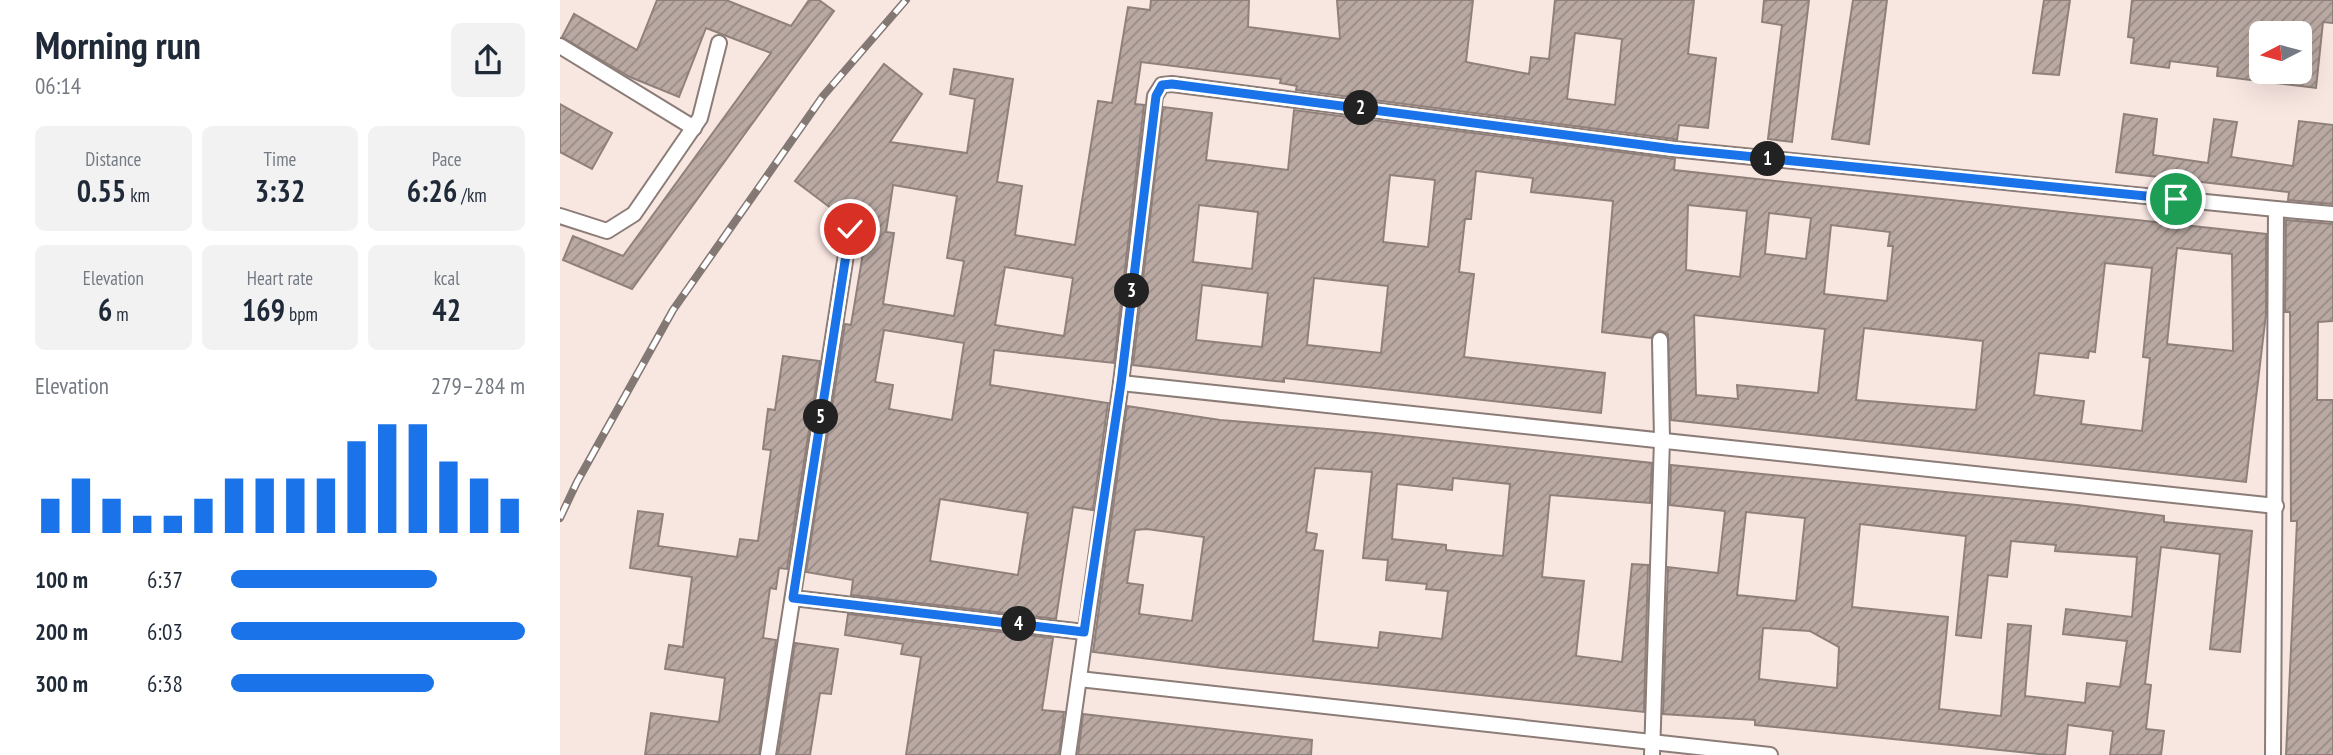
<!DOCTYPE html>
<meta charset="utf-8">
<style>
body{margin:0;font-family:"PT Sans Narrow",sans-serif;background:#f2f2f3;color:#1f2937;height:100vh;display:flex;flex-direction:column;font-size:26px;white-space:nowrap}
*{box-sizing:border-box;margin:0}
p{font-size:23px;color:#747a83}
.icon{flex:none;width:38px;height:38px;fill:none;stroke:currentColor;stroke-width:2;stroke-linecap:round;stroke-linejoin:round}
.map{position:relative;flex:1;overflow:hidden}
.drawer{display:flex;flex-direction:column;background:#fff;width:560px}
.drawer>*{flex:none}
.needle{width:46px;rotate:264deg}
.tools{position:absolute;left:1689px;top:21px;display:grid;gap:14px}
.tools a{display:grid;place-items:center;width:63px;height:63px;border-radius:10px;background:#fff;box-shadow:0 7px 28px #0002;font-size:35px}
.pin{position:absolute;display:grid;place-items:center;width:60px;height:60px;color:#fff;margin:-30px;border:4px solid #fff;border-radius:50%;box-shadow:0 2px 7px #0007}
.km{position:absolute;width:35px;height:35px;margin:-18px;border-radius:50%;background:#222;color:#fff;font-size:19px;line-height:35px;text-align:center}
.round{display:grid;place-items:center;flex:none;width:74px;height:74px;border-radius:10px;background:#f2f2f3}
.headline{display:flex;align-items:center;justify-content:space-between;height:119px;padding:0 35px}
h1{font-size:38px;font-weight:700;line-height:52px}
.metrics{display:grid;grid-template-columns:repeat(3,1fr);gap:10px;height:119px;padding:7px 35px}
.metrics div{display:grid;align-content:center;border-radius:10px;background:#f2f2f3;text-align:center}
.metrics b{font-size:30px;font-weight:700}
.metrics small{font-size:19px;font-weight:400}
.metrics p{font-size:19px}
.chart{height:196px;padding:14px 35px}
.chart p{display:flex;justify-content:space-between}
.chart svg{width:100%;height:126px;margin-top:7px;stroke:#1a73e8;stroke-width:6}
ul{padding:0 35px;list-style:none;font-size:23px}
li{display:grid;grid-template-columns:112px 84px 1fr;align-items:center;height:52px}
li i{height:18px;border-radius:9px;background:#1a73e8}
main{display:flex;flex:1;min-height:0}
.map>svg:first-child{display:block}
.building{fill:url(#building-hatch);stroke:#90807b;stroke-width:2;fill-rule:evenodd}
.lines{fill:none;stroke-linecap:round;stroke-linejoin:round}
.service-casing{stroke:#8c7c77;stroke-width:18}
.service{stroke:#fff;stroke-width:14}
.rail-casing{stroke:#837874;stroke-width:8}
.rail{stroke:#fff;stroke-width:5;stroke-dasharray:16;stroke-linecap:butt}
.route-casing{stroke:#fff;stroke-width:14}
.route{stroke:#1a73e8;stroke-width:9}
</style>
<main>
<section class="drawer">
<div class="headline"><div><h1>Morning run</h1><p>06:14</p></div><a class="round"><svg class="icon" aria-label="share" viewBox="0 0 24 24"><path d="M12 15V3M7 8l5-5 5 5M5 13v7h14v-7"/></svg></a></div>
<div class="metrics">
<div><p>Distance</p><b>0.55<small> km</small></b></div>
<div><p>Time</p><b>3:32</b></div>
<div><p>Pace</p><b>6:26<small> /km</small></b></div>
</div>
<div class="metrics">
<div><p>Elevation</p><b>6<small> m</small></b></div>
<div><p>Heart rate</p><b>169<small> bpm</small></b></div>
<div><p>kcal</p><b>42</b></div>
</div>
<div class="chart"><p><span>Elevation</span>279–284 m</p>
<svg viewBox="0 0 160 44" preserveAspectRatio="none"><path d="M5 44V32M15 44V25M25 44V32M35 44V38M45 44V38M55 44V32M65 44V25M75 44V25M85 44V25M95 44V25M105 44V12M115 44V6M125 44V6M135 44V19M145 44V25M155 44V32"/></svg>
</div>
<ul>
<li><b>100 m</b>6:37<i style="width:70%"></i></li>
<li><b>200 m</b>6:03<i style="width:100%"></i></li>
<li><b>300 m</b>6:38<i style="width:69%"></i></li>
</ul>
</section>
<div class="map">
<svg width="1773" height="755" viewBox="0 0 1773 755">
<defs>
<pattern id="building-hatch" width="6" height="6" patternUnits="userSpaceOnUse" patternTransform="scale(1.75)"><rect width="6" height="6" fill="#baa9a3"/><path d="M-1 1l2-2M0 6l6-6M5 7l2-2" fill="none" stroke="#988a85"/></pattern>
</defs>
<rect width="100%" height="100%" fill="#f8e6e1"/>
<g class="building">
<path d="M97,0H166L231,26L249,0H259L274,11L72,289L3,260L13,236L63,256L211,53L146,28L119,97L70,77L2,37L14,14L77,50Z"/>
<path d="M591,0H689L688,27L780,39L777,0H913L906,62L969,74L971,57L989,59L995,0H1134L1128,54L1156,58L1148,128L1119,125L1117,140L1114,139L736,90L737,86L720,83L721,79L581,62L575,104L584,105L554,363L434,350L430,385L548,403L533,510L513,507L496,619L291,595L293,580L246,572L285,324L291,325L307,229L317,230L276,212L235,181L324,64L362,94L330,142L407,153L415,99L390,94L394,69L453,79L437,182L462,186L455,235L515,245L538,101L552,103L568,7L590,10ZM1015,33L1062,39L1055,105L1007,99ZM333,185L397,196L387,258L404,261L394,316L323,304L334,233L326,232ZM445,267L513,278L504,336L435,325ZM324,330L404,343L392,420L329,409L333,385L315,382ZM380,499L468,513L458,575L370,561Z"/>
<path d="M1204,0H1249L1232,142L1208,139L1222,25L1202,22Z"/>
<path d="M1293,0H1327L1309,144L1272,139Z"/>
<path d="M1484,0H1510L1499,75L1473,73Z"/>
<path d="M1572,0H1773V23L1763,22L1756,88L1657,76L1658,67L1610,61L1609,68L1571,63L1574,38L1568,37ZM1701,33H1740V72H1701Z"/>
<path d="M0,104L52,133L32,169L0,152Z"/>
<path d="M603,107L652,113L646,160L682,164L728,170L734,110L1115,159L1114,170L1706,234V314L1686,482L1111,420L1108,334L1099,330L1091,338L1042,332L1053,201L971,192L973,178L916,171L911,219H905L899,272L914,274L904,357L1045,373L1041,413L724,378V382L573,365ZM830,175L875,180L868,247L823,242ZM639,205L698,212L692,269L633,262ZM1128,205L1187,211L1180,277L1126,270ZM1209,213L1251,218L1246,259L1205,254ZM1271,225L1330,232L1328,246H1333L1327,301L1264,294ZM1617,248L1672,254L1673,351L1607,344ZM1545,263L1592,268L1583,357L1590,358L1582,431L1521,424L1524,401L1474,395L1479,353L1528,358L1529,351L1535,352ZM754,278L828,286L821,353L747,345ZM642,285L708,293L702,347L636,340ZM1134,315L1265,329L1258,393L1177,385L1178,399L1136,395ZM1304,328L1423,341L1416,410L1296,400Z"/>
<path d="M1564,114L1597,119L1593,155L1648,163L1654,119L1677,122L1671,157L1733,166L1739,121L1773,125V204L1728,200L1729,192L1556,172Z"/>
<path d="M1726,220L1773,224V321L1758,322L1757,400H1773V755H1726L1737,521H1731L1730,312H1725Z"/>
<path d="M223,356L260,361L227,569L219,568L216,589L210,588L203,638L216,640L199,755H85L91,713L159,722L165,678L105,669L109,645L123,647L132,577L70,568L78,511L103,514L98,546L177,557L180,539L198,541L211,450L203,449L208,409L215,410Z"/>
<path d="M567,406L660,420L816,433L1092,463L1090,503L990,495L982,577L1024,581L1016,656L1062,662L1072,564L1088,565L1084,712L663,668L533,652ZM755,468L812,472L803,558L828,560L826,580L867,584L866,589L888,591L882,639L820,632L818,648L753,641L763,551L754,550L757,534L746,532ZM893,478L950,484L943,556L886,550V545L832,539L837,484L892,490ZM587,529L644,537L632,621L579,614L583,585L567,583L575,530Z"/>
<path d="M1111,465L1517,505L1604,516V522L1692,531L1680,652L1650,649L1660,554L1601,547L1585,684L1591,685L1586,729L1604,731L1601,755H1550L1553,731L1508,725L1505,755H1489L1195,725V720L1103,714L1108,567L1158,573L1165,511L1110,505ZM1186,512L1245,518L1236,601L1177,595ZM1300,524L1406,536L1396,635L1421,638L1428,575L1447,577L1451,541L1496,545L1495,551L1577,557L1572,617L1506,609L1503,634L1567,641L1560,687L1527,683L1525,703L1465,696L1471,626L1448,624L1441,716L1379,709L1388,617L1292,607ZM1203,628L1250,631L1279,647L1277,688L1199,679Z"/>
<path d="M288,614L493,638L482,710L504,712L499,755H346L361,657L341,654L343,644L285,635Z"/>
<path d="M235,643L278,649L271,694L260,693L250,755H218Z"/>
<path d="M523,714L752,740L751,755H518Z"/>
</g>
<g class="lines">
<defs>
<g id="service">
<path d="M0,46L134,128"/>
<path d="M1716,209L1773,214"/>
<path d="M0,216L47,231L74,214L140,118L159,43"/>
<path d="M561,383L1716,506"/>
<path d="M233,598L524,632"/>
<path d="M519,679L1210,755"/>
<path d="M208,755L290,229"/>
<path d="M508,755L561,383L595,96L602,85L612,84L1113,149L1716,209L1713,755"/>
<path d="M1092,755L1102,440L1100,340"/>
</g>
</defs>
<use href="#service" class="service-casing"/>
<use href="#service" class="service"/>
<defs>
<path id="rail" d="M0,518L17,482L113,310L263,96L346,0"/>
</defs>
<use href="#rail" class="rail-casing"/>
<use href="#rail" class="rail"/>
</g>
<g class="lines">
<defs>
<path id="route" d="M290,229L233,598L524,632L561,383L596,96L602,85L612,84L1114,149L1616,199"/>
</defs>
<use href="#route" class="route-casing"/>
<use href="#route" class="route"/>
</g>
</svg>
<div class="tools">
<a><svg class="needle" viewBox="-14 -14 28 28"><path d="M0-13l5 13h-10z" fill="#e53935"/><path d="M0 13l5-13h-10z" fill="#747a83"/></svg></a>
</div>
<div class="pin" style="left:1616px;top:199px;background:#1e9e55"><svg class="icon" aria-label="arrive" viewBox="0 0 24 24"><path d="M6 21V4h12l-3 4 3 4H6"/></svg></div>
<div class="pin" style="left:290px;top:229px;background:#d93025"><svg class="icon" aria-label="check" viewBox="0 0 24 24"><path d="M5 12l5 5 9-10"/></svg></div>
<b class="km" style="left:1208px;top:159px">1</b>
<b class="km" style="left:801px;top:108px">2</b>
<b class="km" style="left:572px;top:291px">3</b>
<b class="km" style="left:459px;top:624px">4</b>
<b class="km" style="left:261px;top:417px">5</b>
</div>
</main>
